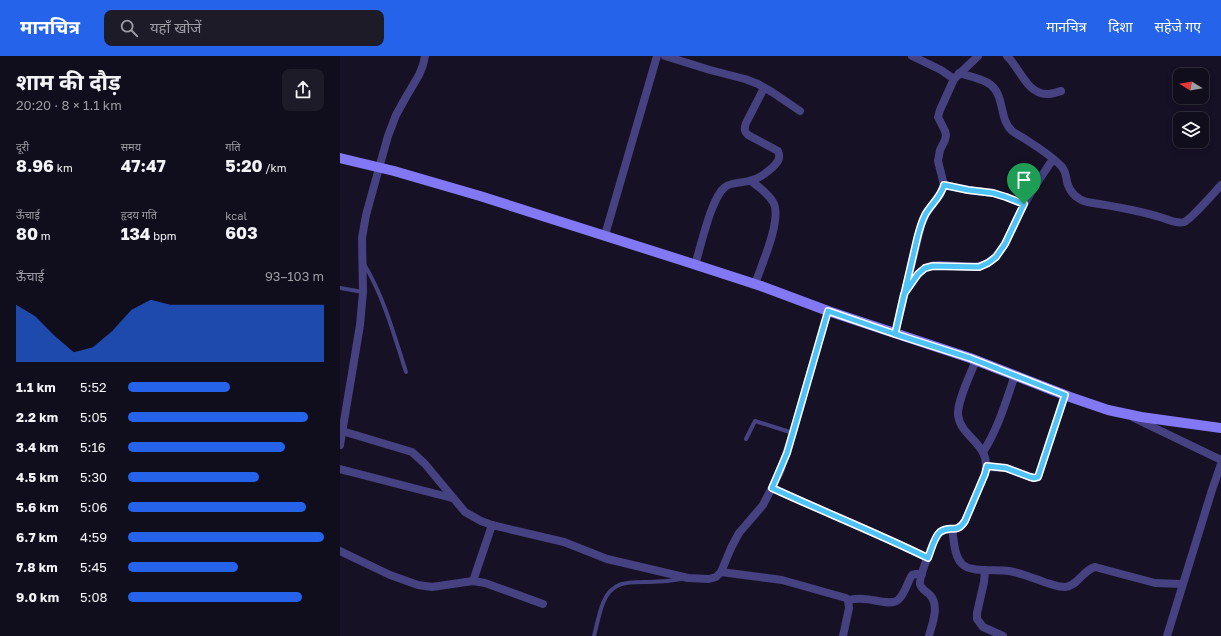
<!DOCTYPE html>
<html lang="hi">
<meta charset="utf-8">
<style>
body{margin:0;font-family:"Golos Text","Noto Sans Devanagari",sans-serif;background:#1e1b29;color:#f1f3f6;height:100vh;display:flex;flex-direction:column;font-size:15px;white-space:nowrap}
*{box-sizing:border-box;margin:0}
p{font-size:13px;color:#9c9ca3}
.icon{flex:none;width:22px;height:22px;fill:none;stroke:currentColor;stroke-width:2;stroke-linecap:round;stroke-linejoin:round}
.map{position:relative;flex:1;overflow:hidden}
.drawer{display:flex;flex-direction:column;background:#100d1c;width:340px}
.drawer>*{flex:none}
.needle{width:26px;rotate:281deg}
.buttons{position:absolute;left:833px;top:12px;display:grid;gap:8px}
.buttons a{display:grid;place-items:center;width:36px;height:36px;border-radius:8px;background:#100d1c;box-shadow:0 2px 6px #0003,0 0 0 1px #302d3b;font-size:20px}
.pin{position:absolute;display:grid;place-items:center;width:34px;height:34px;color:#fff;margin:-41px -17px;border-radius:50% 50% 50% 0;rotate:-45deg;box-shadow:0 0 4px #0007}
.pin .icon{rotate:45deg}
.round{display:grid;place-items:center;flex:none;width:42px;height:42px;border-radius:8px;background:#1e1b29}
.summary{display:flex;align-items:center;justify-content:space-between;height:68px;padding:0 16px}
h1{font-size:22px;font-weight:700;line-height:30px}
.figures{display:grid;grid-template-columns:repeat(3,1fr);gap:6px;height:68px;padding:4px 16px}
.figures div{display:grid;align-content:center}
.figures b{font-size:17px;font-weight:700}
.figures small{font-size:11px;font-weight:400}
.figures p{font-size:11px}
.chart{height:112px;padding:8px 16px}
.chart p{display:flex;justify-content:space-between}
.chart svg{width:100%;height:72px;margin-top:4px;fill:#2563eb;opacity:.7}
ul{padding:0 16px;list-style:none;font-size:13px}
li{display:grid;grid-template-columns:64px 48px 1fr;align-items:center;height:30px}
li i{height:10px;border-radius:5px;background:#2563eb}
header{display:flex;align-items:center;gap:24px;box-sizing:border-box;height:56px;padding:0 20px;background:#2563eb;color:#fff}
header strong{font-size:19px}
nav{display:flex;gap:22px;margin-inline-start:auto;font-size:14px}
.search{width:280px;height:36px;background:#1e1b29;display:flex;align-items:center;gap:10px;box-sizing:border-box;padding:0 14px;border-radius:8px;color:#9c9ca3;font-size:15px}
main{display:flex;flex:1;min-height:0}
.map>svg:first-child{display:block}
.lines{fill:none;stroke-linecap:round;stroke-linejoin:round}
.lane{stroke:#464180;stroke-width:4}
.street{stroke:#464180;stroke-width:8}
.secondary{stroke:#8278f3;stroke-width:10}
.route-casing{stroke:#fff;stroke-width:8}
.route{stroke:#4fc3f7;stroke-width:5}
</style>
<header>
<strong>मानचित्र</strong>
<div class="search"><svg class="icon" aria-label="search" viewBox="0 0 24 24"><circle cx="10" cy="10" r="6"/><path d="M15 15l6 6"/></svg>यहाँ खोजें</div>
<nav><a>मानचित्र</a><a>दिशा</a><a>सहेजे गए</a></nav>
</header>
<main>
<section class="drawer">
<div class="summary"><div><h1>शाम की दौड़</h1><p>20:20 · 8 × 1.1 km</p></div><a class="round"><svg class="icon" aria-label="share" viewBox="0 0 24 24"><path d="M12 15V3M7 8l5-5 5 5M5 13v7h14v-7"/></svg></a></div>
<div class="figures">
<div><p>दूरी</p><b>8.96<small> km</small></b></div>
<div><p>समय</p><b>47:47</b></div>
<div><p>गति</p><b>5:20<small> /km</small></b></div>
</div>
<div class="figures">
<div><p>ऊँचाई</p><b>80<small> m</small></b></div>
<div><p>हृदय गति</p><b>134<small> bpm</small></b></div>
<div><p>kcal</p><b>603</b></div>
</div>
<div class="chart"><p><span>ऊँचाई</span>93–103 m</p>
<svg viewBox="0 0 160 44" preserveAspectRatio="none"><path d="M0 44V9L10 16L20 28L30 38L40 35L50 25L60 12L70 6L80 9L90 9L100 9L110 9L120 9L130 9L140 9L150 9L160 9V44z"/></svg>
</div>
<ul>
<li><b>1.1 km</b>5:52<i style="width:52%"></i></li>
<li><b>2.2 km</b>5:05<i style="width:92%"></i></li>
<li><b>3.4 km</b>5:16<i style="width:80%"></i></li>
<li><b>4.5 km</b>5:30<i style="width:67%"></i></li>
<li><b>5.6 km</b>5:06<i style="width:91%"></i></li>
<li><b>6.7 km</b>4:59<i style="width:100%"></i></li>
<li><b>7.8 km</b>5:45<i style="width:56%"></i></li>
<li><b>9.0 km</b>5:08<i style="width:89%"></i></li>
</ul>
</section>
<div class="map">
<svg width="881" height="580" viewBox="0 0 881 580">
<rect width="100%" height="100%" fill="#161125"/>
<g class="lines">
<g class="lane">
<path d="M24,208C44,241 54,279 66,316"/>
<path d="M0,232L23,236"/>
<path d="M406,383L415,365L453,377"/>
<path d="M254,580C257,569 259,557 263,547C272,524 290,526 310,526C321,526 331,525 341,523"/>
</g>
<g class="street">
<path d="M325,0L370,14L405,23L418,28L432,36L460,55"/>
<path d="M572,0L601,14L614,23"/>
<path d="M667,0C680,12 687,39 708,38C712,38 717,36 721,35"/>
<path d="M619,17C628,20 640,22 648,27C666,38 658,62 672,75C677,79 683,81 688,85C699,92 713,101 722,111C726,116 726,120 727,126C730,137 736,143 747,146C773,150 798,154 823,162C829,164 837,168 844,166C849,165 875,136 881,129"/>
<path d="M411,125C419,131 428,137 433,146C443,162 421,210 415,228"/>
<path d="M604,129L628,134L653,137L666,141L684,148"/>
<path d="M265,179L317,0"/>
<path d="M355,209C361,190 371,142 385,131C391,126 402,127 409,125C419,123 426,117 433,111C438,106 441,102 438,95L408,79C404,75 404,73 406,67L424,32"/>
<path d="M567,234C572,227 577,218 584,213C600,202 631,218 649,206C667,194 674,165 685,147C693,132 703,118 713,103"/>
<path d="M555,278L581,169L586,158L600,139L604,129L598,105L600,94L605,84L606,79L605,75L598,61L600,54L614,23L638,0"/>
<path d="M794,362L881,404"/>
<path d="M2,375L72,396L85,408L125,456L141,465L152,469L224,486L267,503L348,522L369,523L376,521L381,516L391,492L399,477L423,449L440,416L453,377L488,255"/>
<path d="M0,389L20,269L23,236L22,182L26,159L39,112L48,80L56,59L66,41L79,19L83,9L85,0"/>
<path d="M643,396C658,373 666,345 675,319"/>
<path d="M647,411L666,412L694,422L698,421L725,339"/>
<path d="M0,413L112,442"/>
<path d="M433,432C484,456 537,477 588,502"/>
<path d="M612,473C614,484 614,500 622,508C631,517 656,513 669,515C681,517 693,522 704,526C711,528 718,531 725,531C738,530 743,514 755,511L815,527L842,528"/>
<path d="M0,495L50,519L78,529L92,531L133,525L145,527L203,548"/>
<path d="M645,514L644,526L637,557V563L643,571L663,580"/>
<path d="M381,516L442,524L506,542L508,544L509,552L503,580"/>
<path d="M133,525L152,469"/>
<path d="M508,544C514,543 519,542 524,543C533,543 551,550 558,544C565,538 567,527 572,519L576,518H582"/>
<path d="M589,580C592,568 600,550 590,539C587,536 581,533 580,528C579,521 593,485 598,479C606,467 615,481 625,465L645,418C652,387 621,383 618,359C617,345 631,317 636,304"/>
<path d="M827,580L872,434L881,408"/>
</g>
<path class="secondary" d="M0,102L54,115L140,140L344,205L421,230L488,255L630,302L730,341L768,354L801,361L881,372"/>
</g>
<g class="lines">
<defs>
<path id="route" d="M684,148L665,188L656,201L648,207L639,211L593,210L585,212L578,218L564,238L555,278L488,255L447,397L432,432C484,456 537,477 588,502C591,495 594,481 600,476C611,468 616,479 625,465L645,418L647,410L666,412L690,421L694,422L698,421L725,339L630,302L555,278L577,183C579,175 581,167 585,159C591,148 601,141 604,129L628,134L653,137L666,141L684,148"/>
</defs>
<use href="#route" class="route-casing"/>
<use href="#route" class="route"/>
</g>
</svg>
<div class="buttons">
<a><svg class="needle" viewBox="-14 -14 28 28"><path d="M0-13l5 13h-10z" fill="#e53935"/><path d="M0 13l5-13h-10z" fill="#9c9ca3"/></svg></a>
<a><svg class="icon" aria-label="layers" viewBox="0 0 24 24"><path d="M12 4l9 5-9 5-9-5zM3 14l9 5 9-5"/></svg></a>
</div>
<div class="pin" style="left:684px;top:148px;background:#1e9e55"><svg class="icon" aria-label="arrive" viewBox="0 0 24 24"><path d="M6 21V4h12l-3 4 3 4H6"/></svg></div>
</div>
</main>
